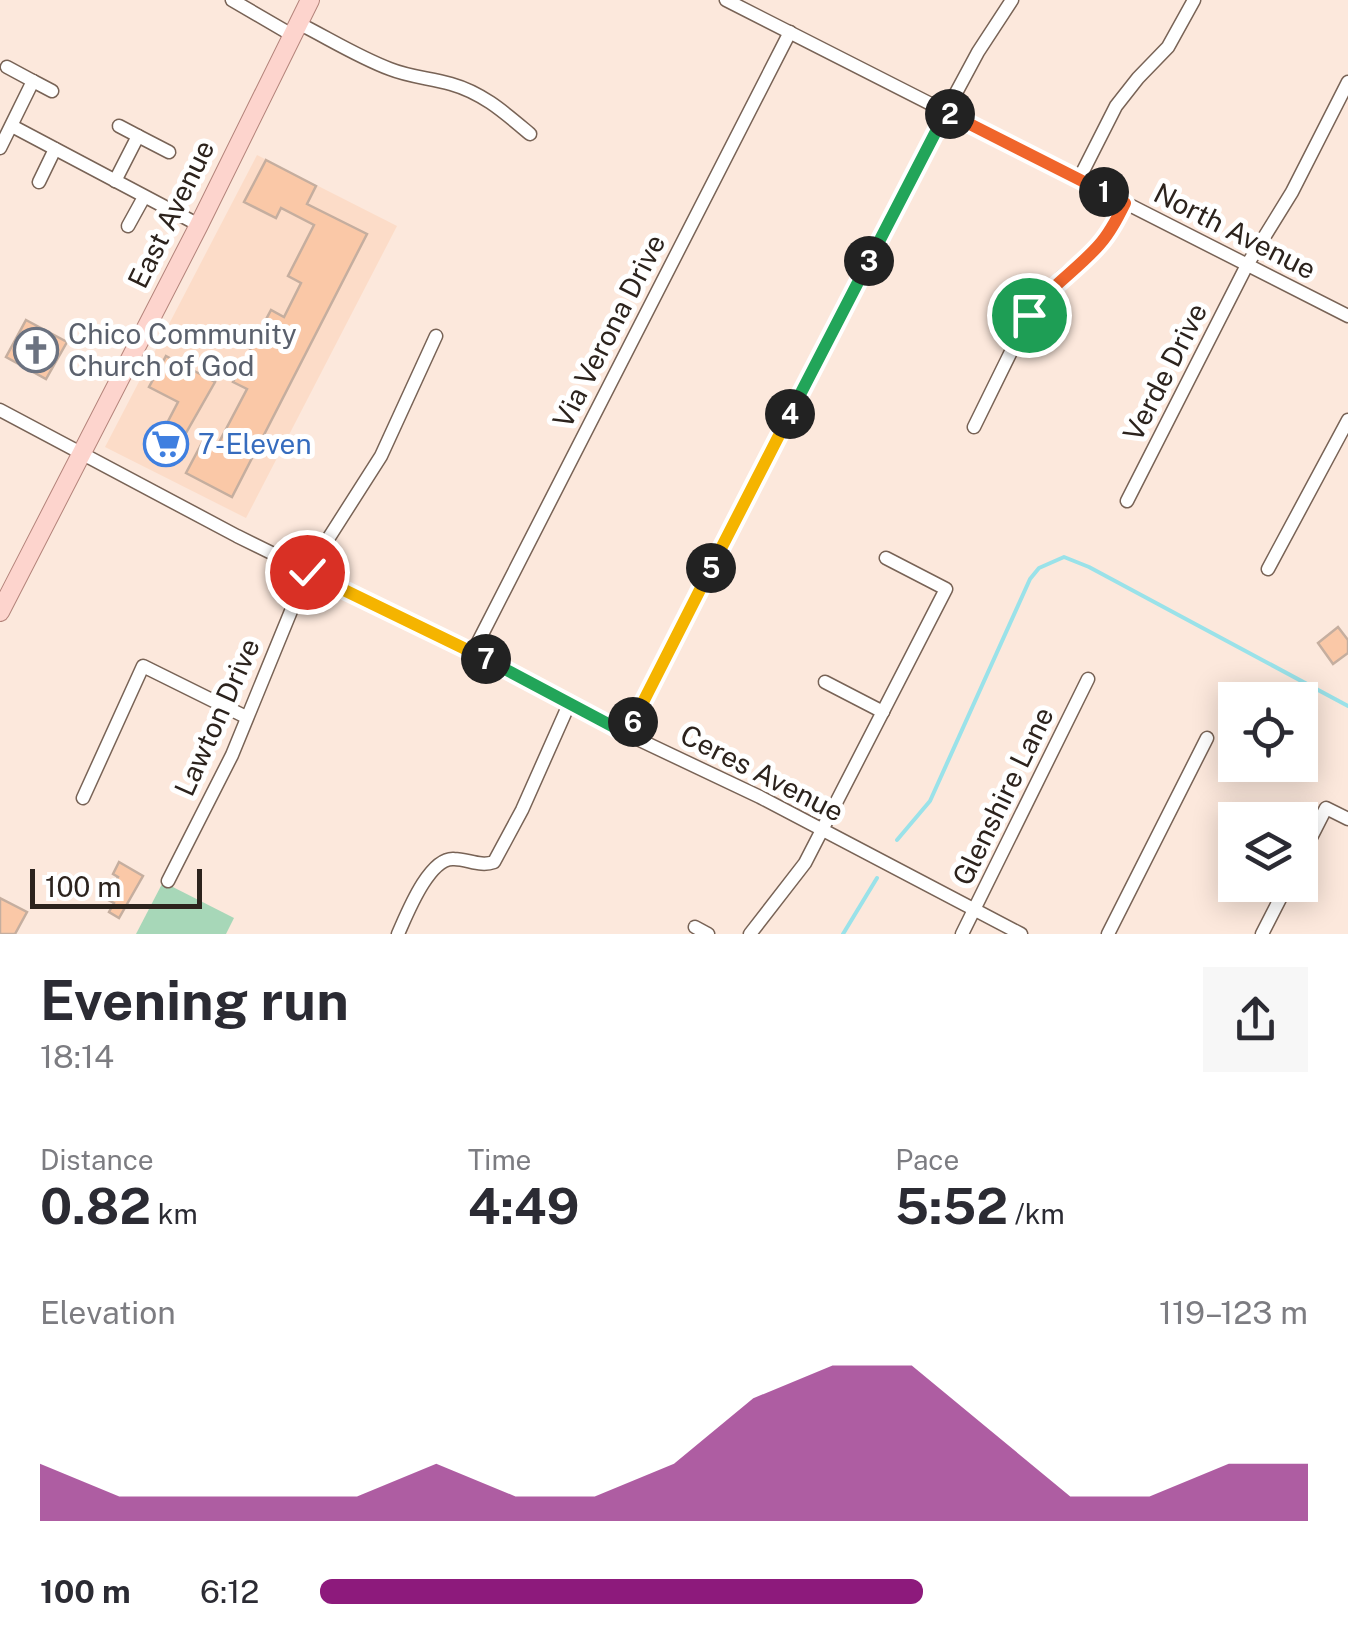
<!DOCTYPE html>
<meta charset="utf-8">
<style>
body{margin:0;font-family:"Public Sans",sans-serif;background:#f7f7f7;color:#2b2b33;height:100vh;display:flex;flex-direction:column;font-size:38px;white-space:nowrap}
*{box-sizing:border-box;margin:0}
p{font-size:32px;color:#7c7c81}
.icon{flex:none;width:55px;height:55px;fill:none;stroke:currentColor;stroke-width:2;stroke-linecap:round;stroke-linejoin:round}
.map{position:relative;height:934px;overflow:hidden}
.sheet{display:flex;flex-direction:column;background:#fff;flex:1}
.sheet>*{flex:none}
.buttons{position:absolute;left:1218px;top:682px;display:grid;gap:20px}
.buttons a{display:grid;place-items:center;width:100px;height:100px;border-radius:0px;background:#fff;box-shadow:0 5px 25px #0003;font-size:50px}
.scale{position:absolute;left:30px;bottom:25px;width:172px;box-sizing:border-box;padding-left:10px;border:5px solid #2c231d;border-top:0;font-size:28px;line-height:35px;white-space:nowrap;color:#2c231d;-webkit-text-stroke:8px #fff;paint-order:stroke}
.pin{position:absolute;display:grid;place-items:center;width:85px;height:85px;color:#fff;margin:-42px;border:5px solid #fff;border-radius:50%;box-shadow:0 2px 10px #0007}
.km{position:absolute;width:50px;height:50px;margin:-25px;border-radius:50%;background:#222;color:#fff;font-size:28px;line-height:50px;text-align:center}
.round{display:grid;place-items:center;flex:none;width:105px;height:105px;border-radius:0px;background:#f7f7f7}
.overview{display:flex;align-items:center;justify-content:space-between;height:170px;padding:0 40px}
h1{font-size:55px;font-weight:700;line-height:75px}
.figures{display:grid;grid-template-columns:repeat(3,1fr);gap:15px;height:170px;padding:10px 40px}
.figures div{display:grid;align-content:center}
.figures b{font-size:50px;font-weight:700}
.figures small{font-size:28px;font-weight:400}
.figures p{font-size:28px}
.chart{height:280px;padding:20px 40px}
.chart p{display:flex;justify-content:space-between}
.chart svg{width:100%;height:180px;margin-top:10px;fill:#8d1a7c;opacity:.7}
ul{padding:0 40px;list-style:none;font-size:32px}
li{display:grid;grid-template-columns:160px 120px 1fr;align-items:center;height:75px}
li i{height:25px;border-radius:12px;background:#8d1a7c}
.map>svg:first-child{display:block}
.built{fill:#fcdcc8}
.green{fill:#a7d7b8}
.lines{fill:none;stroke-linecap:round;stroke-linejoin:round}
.stream{stroke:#9ae2e9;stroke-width:4}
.building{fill:#fac8a7;stroke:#c5ae9f;stroke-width:2.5}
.minor-casing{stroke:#786356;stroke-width:15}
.major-casing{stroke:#b3837a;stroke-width:20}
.minor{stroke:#fff;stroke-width:12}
.major{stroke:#fdd4cd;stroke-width:18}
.split-1-casing{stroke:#fff;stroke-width:20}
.split-2-casing{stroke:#fff;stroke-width:20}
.split-3-casing{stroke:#fff;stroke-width:20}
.split-4-casing{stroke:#fff;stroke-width:20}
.split-5-casing{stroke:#fff;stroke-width:20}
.split-6-casing{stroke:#fff;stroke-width:20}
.split-7-casing{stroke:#fff;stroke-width:20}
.split-8-casing{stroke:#fff;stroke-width:20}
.split-1{stroke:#f0652b;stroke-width:12}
.split-2{stroke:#f0652b;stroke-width:12}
.split-3{stroke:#22a559;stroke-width:12}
.split-4{stroke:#22a559;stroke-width:12}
.split-5{stroke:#f5b400;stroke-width:12}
.split-6{stroke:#f5b400;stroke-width:12}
.split-7{stroke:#22a559;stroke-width:12}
.split-8{stroke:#f5b400;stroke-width:12}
.labels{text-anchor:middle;stroke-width:10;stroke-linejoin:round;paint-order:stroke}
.street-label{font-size:28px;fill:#2c231d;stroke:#fff}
.worship-label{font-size:28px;fill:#5b616d;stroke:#fff;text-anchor:start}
.shop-label{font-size:28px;fill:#366cbe;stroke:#fff;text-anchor:start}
</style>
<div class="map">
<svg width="1348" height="934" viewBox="0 0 1348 934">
<rect width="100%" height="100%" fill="#fce8dc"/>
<path class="built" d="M257,155L397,226L246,518L105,447Z"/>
<path class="green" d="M163,882L234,918L226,934H136Z"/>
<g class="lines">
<g class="stream">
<path d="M897,840L930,801L1030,579L1039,568L1064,557L1089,567L1348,706"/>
<path d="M843,934L877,878"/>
</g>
</g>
<g class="building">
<path d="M266,160L316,186L307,204L367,234L232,497L186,473L203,441L216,448L247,389L233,382L271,310L284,317L301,283L288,276L314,225L281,208L276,218L244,202Z"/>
<path d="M26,320L67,342L46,379L6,357Z"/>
<path d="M166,356L215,382L170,461L152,452L178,402L149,387Z"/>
<path d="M1338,627L1348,640V653L1333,664L1318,643Z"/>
<path d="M119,862L143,876L119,918L109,912L114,903L106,899L118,877L113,874Z"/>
<path d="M0,898L27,912L15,934H0Z"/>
</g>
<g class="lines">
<defs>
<g id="minor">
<path d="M232,0L292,35"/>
<path d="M726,0L1348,316"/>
<path d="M298,23C328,38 358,57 390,69C410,77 430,78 451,84C483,93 505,113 530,134"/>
<path d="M7,67L33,81"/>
<path d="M12,126L199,225"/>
<path d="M119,126L138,136"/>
<path d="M0,148L33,81L52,91"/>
<path d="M1079,179L1116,106L1138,78L1168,47L1194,0"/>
<path d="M115,181L138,136L169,152"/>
<path d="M39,182L55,149"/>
<path d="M128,226L144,197"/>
<path d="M0,410L237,536L473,652L627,734L760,797L1021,934"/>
<path d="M974,427L1029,315L1062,277L1103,242L1125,203"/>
<path d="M1127,501L1247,265L1292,192L1348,82"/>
<path d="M1268,569L1348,420"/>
<path d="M473,652L790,32"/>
<path d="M825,682L883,712"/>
<path d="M627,734L928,145L978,52L1012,0"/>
<path d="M83,798L143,666L246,717"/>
<path d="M1300,859L1326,808L1348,819"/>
<path d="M168,881L232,755L307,572L381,456L436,336"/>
<path d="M695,927L708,934"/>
<path d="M398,934C407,914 429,857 454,859C468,859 480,867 494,862L522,810L570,702"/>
<path d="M750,934L805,863L946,589L886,558"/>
<path d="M962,934L1088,679"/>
<path d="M1108,934L1207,738"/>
<path d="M1262,934L1287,885"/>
</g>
<path id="major" d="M0,612L199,225L310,0"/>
</defs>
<use href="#minor" class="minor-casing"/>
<use href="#major" class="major-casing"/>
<use href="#minor" class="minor"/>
<use href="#major" class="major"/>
</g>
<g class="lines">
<defs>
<path id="split-1" d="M1029,315C1049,287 1077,270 1099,245C1110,233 1118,217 1125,203L1104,192"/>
<path id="split-2" d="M950,114L1104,192"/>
<path id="split-3" d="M869,261L946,112L950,114"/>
<path id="split-4" d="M790,414L869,261"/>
<path id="split-5" d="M711,568L790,414"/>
<path id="split-6" d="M633,722L711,568"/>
<path id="split-7" d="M486,659L627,734L633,722"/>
<path id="split-8" d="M307,572L486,659"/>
</defs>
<use href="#split-1" class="split-1-casing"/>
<use href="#split-2" class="split-2-casing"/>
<use href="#split-3" class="split-3-casing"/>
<use href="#split-4" class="split-4-casing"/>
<use href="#split-5" class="split-5-casing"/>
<use href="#split-6" class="split-6-casing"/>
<use href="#split-7" class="split-7-casing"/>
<use href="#split-8" class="split-8-casing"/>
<use href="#split-1" class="split-1"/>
<use href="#split-2" class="split-2"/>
<use href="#split-3" class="split-3"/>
<use href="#split-4" class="split-4"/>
<use href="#split-5" class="split-5"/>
<use href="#split-6" class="split-6"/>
<use href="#split-7" class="split-7"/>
<use href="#split-8" class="split-8"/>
</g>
<defs>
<symbol id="church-ring" viewBox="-11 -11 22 22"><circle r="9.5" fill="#fff" stroke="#6b7280" stroke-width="1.5"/><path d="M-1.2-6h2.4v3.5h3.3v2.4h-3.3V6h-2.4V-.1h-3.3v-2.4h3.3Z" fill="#6b7280"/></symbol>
<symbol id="supermarket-ring" viewBox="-11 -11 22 22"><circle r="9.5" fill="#fff" stroke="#3f7fe0" stroke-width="1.5"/><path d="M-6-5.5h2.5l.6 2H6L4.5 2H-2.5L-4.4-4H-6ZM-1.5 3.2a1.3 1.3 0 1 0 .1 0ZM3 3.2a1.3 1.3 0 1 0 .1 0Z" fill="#3f7fe0"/></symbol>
</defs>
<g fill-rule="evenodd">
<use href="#church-ring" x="11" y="325" width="50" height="50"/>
<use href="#supermarket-ring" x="141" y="419" width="50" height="50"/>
</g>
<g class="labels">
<g class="street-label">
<text transform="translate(171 214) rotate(-64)" y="10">East Avenue</text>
<text transform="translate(1235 231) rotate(27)" y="10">North Avenue</text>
<text transform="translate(609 331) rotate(-63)" y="10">Via Verona Drive</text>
<text transform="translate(1165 372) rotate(-63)" y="10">Verde Drive</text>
<text transform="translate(217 717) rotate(-66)" y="10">Lawton Drive</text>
<text transform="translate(762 773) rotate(27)" y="10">Ceres Avenue</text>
<text transform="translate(1003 796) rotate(-64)" y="10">Glenshire Lane</text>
</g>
<g class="worship-label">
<text x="68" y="344">Chico Community<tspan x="68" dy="32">Church of God</tspan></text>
</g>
<g class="shop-label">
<text x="198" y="454">7-Eleven</text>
</g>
</g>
</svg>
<div class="buttons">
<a><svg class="icon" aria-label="locate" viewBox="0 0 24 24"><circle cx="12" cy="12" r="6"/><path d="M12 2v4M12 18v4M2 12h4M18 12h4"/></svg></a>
<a><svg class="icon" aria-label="layers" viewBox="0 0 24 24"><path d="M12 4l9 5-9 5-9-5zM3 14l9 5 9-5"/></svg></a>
</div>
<div class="scale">100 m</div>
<div class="pin" style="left:1029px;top:315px;background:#1e9e55"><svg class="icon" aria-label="arrive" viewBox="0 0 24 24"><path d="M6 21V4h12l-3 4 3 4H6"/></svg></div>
<div class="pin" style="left:307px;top:572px;background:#d93025"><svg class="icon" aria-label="check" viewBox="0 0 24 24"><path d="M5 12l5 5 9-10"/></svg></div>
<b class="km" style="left:1104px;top:192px">1</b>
<b class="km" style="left:950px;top:114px">2</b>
<b class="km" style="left:869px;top:261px">3</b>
<b class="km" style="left:790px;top:414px">4</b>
<b class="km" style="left:711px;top:568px">5</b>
<b class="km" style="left:633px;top:722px">6</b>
<b class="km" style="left:486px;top:659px">7</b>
</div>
<section class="sheet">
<div class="overview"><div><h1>Evening run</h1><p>18:14</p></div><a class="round"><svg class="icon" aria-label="share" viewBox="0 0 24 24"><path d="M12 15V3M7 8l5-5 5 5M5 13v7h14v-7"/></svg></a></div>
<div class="figures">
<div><p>Distance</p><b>0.82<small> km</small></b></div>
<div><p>Time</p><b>4:49</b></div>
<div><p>Pace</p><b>5:52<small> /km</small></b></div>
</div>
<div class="chart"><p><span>Elevation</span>119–123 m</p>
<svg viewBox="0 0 160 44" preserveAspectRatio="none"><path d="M0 44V30L10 38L20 38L30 38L40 38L50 30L60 38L70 38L80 30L90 14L100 6L110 6L120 22L130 38L140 38L150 30L160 30V44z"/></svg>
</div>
<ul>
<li><b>100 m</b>6:12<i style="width:61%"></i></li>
</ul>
</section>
